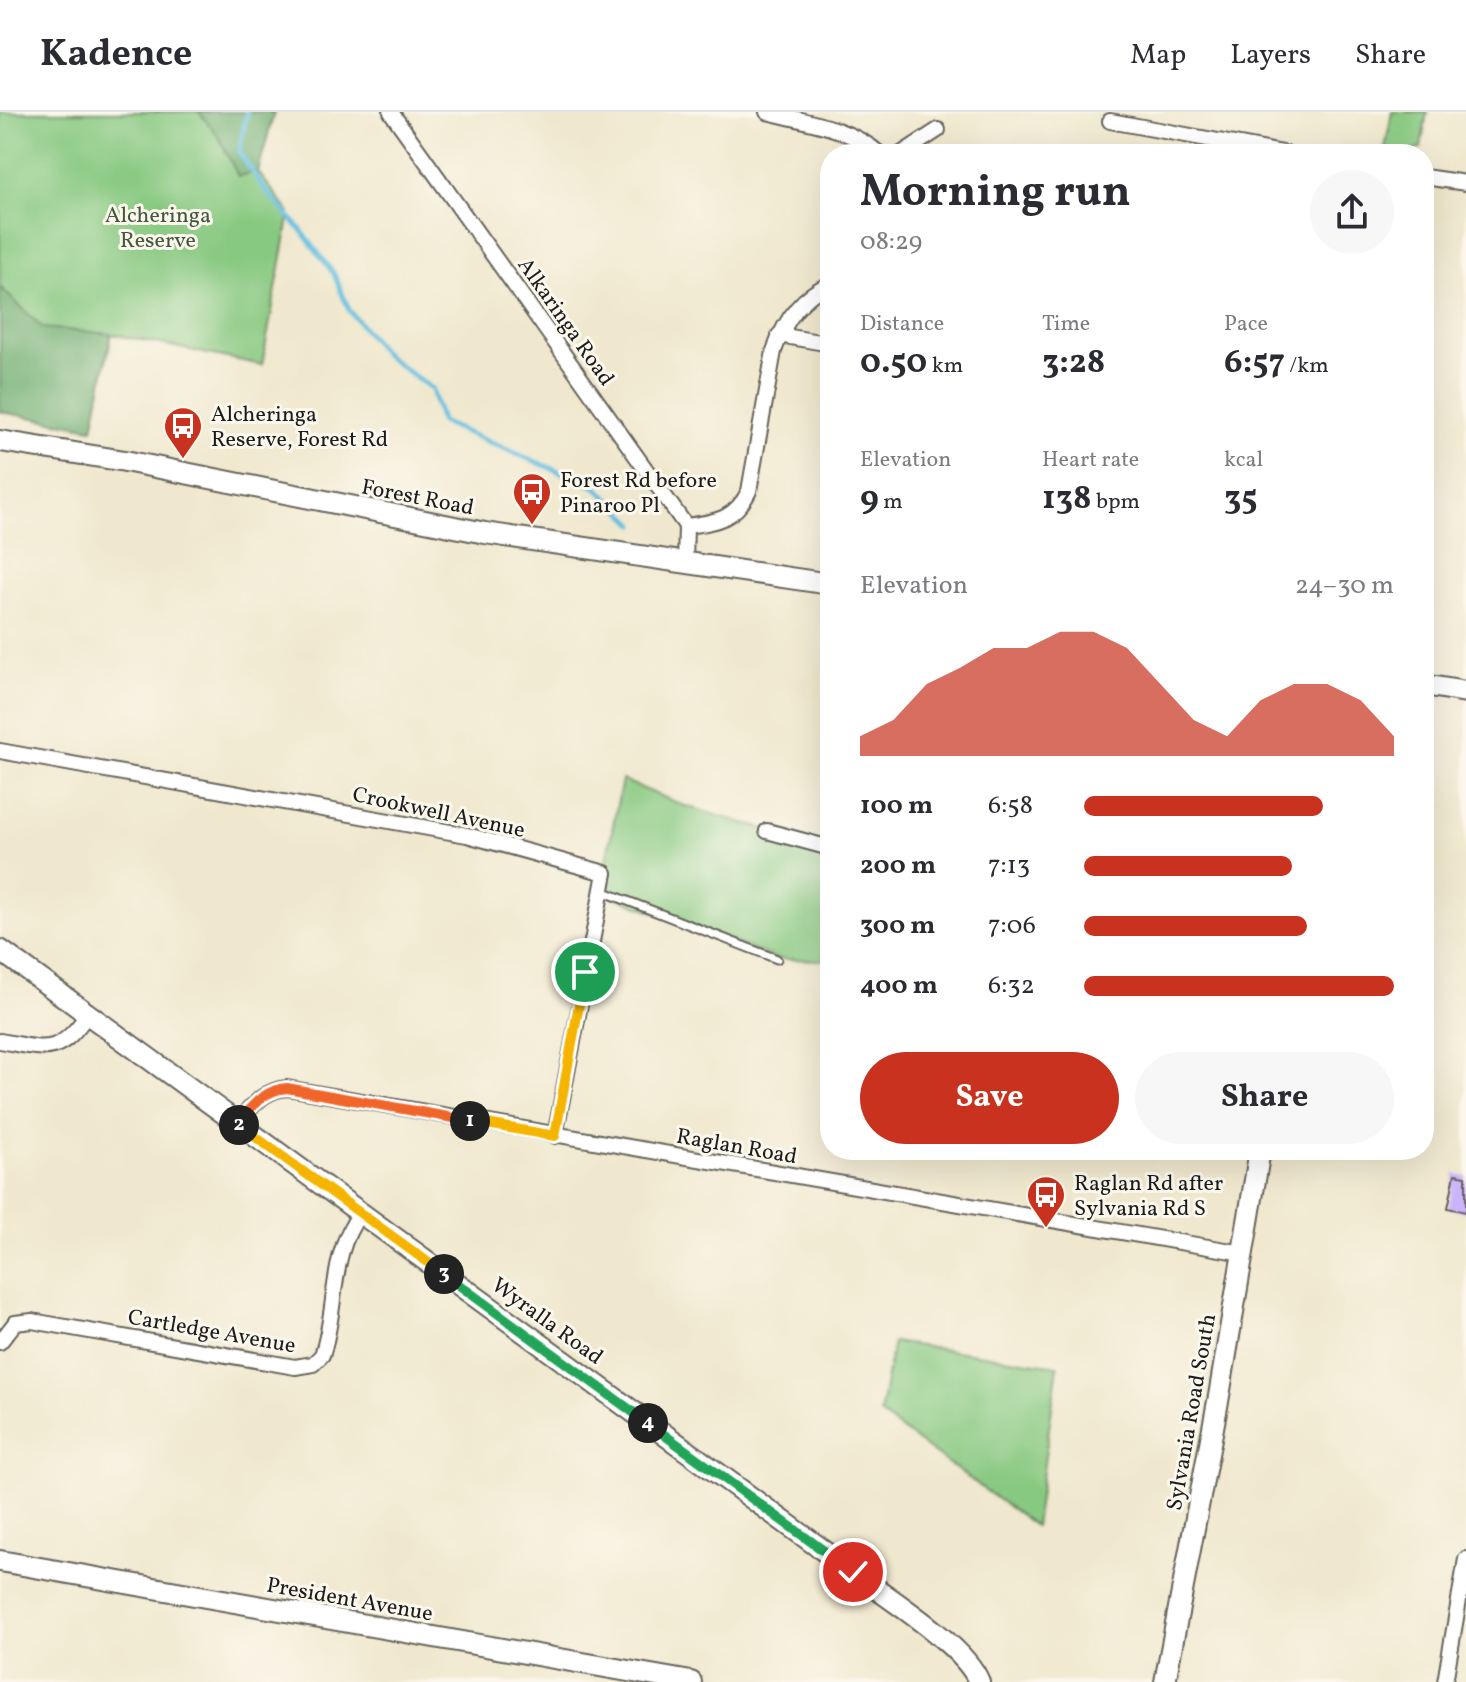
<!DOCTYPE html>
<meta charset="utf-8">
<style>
body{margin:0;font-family:Vollkorn,serif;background:#f7f7f7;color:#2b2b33;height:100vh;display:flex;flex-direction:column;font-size:30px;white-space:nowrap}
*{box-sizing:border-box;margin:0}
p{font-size:26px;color:#7c7c81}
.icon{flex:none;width:44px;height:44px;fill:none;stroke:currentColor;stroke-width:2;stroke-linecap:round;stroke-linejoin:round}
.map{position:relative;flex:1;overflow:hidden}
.sheet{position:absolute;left:820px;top:32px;width:614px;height:1016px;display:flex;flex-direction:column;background:#fff;border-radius:32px;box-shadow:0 8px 32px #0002}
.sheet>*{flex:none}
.pin{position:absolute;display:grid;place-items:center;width:68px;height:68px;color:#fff;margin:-34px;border:4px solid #fff;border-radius:50%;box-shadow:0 2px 8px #0007}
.km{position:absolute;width:40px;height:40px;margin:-20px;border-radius:50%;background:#222;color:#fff;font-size:22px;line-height:40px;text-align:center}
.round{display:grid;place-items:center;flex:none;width:84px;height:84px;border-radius:42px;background:#f7f7f7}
.head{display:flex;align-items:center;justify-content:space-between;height:136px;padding:0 40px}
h1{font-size:44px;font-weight:700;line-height:60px}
.metrics{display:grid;grid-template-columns:repeat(3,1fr);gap:12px;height:136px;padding:8px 40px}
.metrics div{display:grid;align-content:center}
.metrics b{font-size:34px;font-weight:700}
.metrics small{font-size:22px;font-weight:400}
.metrics p{font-size:22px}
.chart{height:224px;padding:16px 40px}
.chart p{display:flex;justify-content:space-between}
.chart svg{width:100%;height:144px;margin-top:8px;fill:#c8321e;opacity:.7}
.button{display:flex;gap:16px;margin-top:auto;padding:16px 40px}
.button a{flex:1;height:92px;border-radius:48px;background:#c8321e;color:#fff;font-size:32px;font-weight:700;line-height:92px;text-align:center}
.button a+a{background:#f7f7f7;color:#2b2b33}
ul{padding:0 40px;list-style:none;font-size:26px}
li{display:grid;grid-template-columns:128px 96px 1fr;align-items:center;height:60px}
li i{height:20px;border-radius:10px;background:#c8321e}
header{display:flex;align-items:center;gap:48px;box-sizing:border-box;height:112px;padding:0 40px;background:#fff;border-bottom:2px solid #e1e1e2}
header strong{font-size:38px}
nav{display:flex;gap:44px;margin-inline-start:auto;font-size:28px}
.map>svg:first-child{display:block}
.green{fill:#88c981;stroke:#52724e;stroke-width:2}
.forest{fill:#6ead6f;stroke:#456446;stroke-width:2}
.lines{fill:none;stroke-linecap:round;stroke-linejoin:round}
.stream{stroke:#62bee0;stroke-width:5}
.building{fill:#cab5fb}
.lane-casing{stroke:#66635a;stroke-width:11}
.street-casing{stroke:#66635a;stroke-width:18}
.secondary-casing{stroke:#66635a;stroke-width:24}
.lane{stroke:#fff;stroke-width:7}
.street{stroke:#fff;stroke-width:14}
.secondary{stroke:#fff;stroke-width:20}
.split-1-casing{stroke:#fff;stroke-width:16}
.split-2-casing{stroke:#fff;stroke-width:16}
.split-3-casing{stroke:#fff;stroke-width:16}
.split-4-casing{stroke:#fff;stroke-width:16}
.split-5-casing{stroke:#fff;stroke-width:16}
.split-1{stroke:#f5b400;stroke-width:10}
.split-2{stroke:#f0652b;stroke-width:10}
.split-3{stroke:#f5b400;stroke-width:10}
.split-4{stroke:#22a559;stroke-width:10}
.split-5{stroke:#22a559;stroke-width:10}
.labels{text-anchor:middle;stroke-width:6;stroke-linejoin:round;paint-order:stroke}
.park-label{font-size:22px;fill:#42593f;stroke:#fbf7ec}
.street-label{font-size:22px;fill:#1c1c1c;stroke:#fbf7ec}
.poi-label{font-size:22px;fill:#1c1c1c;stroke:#fbf7ec;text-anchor:start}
</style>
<header>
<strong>Kadence</strong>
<nav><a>Map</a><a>Layers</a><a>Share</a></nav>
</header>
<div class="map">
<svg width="1466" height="1570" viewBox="0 0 1466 1570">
<rect width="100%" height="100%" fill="#fbf7ec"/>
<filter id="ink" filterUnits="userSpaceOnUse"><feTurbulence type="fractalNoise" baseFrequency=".0125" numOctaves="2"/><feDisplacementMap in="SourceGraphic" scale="16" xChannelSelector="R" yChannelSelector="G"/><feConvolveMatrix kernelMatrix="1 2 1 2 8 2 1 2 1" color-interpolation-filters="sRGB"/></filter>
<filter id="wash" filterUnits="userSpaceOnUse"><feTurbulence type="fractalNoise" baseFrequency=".006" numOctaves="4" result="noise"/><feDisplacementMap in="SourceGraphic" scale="32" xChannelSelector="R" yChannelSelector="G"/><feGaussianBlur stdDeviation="1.8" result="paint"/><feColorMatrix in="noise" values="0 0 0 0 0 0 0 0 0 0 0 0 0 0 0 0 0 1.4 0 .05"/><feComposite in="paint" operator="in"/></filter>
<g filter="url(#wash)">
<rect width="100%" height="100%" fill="#f0e8ce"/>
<g class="green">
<path d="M0,0H274L258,60L290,101L262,253L112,222L93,316L0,300Z"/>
<path d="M1392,0H1427L1421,36L1407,42H1384Z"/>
<path d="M622,668L685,694L830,736V796L823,848L777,847L600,779Z"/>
<path d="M893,1230L1058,1254L1035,1414L880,1302Z"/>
</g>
<g class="forest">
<path d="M199,0H274L258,60L238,64L218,24Z"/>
<path d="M0,175L43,216L111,222L93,316L0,300Z"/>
</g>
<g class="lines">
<path class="stream" d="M247,0L239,40L265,78L301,118L334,162L349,198L385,243L432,277L441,310L596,375L635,412"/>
</g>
<g id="blocks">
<path class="building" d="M1455,1062L1466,1064V1100L1448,1096Z"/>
</g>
</g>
<g filter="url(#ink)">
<use href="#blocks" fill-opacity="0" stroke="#66635a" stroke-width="2"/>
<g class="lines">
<defs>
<path id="lane" d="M602,779L777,847"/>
<g id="street">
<path d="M391,0L686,414L685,451"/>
<path d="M767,0C806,10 849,15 880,42"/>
<path d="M1110,9L1288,42"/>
<path d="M901,42L938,18"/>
<path d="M1424,65L1466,71"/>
<path d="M779,223L830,232"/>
<path d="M686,414C715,410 735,408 749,379L774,239C784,210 801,184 830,172"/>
<path d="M0,639L467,723L605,761L555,1024"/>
<path d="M767,719L830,736"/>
<path d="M0,929C45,937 58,945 87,903"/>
<path d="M236,1012C252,995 263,978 287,976L1243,1141"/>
<path d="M0,1230L15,1211L32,1209L295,1255L313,1252L322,1243C338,1197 329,1140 361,1101"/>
<path d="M1445,1570L1466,1447"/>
</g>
<g id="secondary">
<path d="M0,329L125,349L485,421L830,472"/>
<path d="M1424,573L1466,580"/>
<path d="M0,838L853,1460C886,1485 966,1534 979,1570"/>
<path d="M0,1449L691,1570"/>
<path d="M1165,1570L1219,1284L1260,1038"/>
</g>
</defs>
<use href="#lane" class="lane-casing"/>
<use href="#street" class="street-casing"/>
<use href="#secondary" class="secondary-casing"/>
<use href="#lane" class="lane"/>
<use href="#street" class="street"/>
<use href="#secondary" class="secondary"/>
</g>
</g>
<g class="lines" filter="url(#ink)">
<defs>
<path id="split-1" d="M470,1009L555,1024L585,860"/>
<path id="split-2" d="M239,1013L236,1012C252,995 263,978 287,976L470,1009"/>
<path id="split-3" d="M239,1013L444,1162"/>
<path id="split-4" d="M444,1162L648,1311"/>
<path id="split-5" d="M648,1311L853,1460"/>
</defs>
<use href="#split-1" class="split-1-casing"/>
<use href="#split-2" class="split-2-casing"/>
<use href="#split-3" class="split-3-casing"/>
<use href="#split-4" class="split-4-casing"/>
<use href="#split-5" class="split-5-casing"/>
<use href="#split-1" class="split-1"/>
<use href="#split-2" class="split-2"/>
<use href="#split-3" class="split-3"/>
<use href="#split-4" class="split-4"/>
<use href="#split-5" class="split-5"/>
</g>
<defs>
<symbol id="bus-pin" viewBox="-11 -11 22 30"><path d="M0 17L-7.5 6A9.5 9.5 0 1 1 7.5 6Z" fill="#c8321e" stroke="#fbf7ec"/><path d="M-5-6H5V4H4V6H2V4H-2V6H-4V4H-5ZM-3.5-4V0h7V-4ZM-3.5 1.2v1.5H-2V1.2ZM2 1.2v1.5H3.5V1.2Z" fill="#fff"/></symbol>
</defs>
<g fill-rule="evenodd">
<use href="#bus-pin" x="161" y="292" width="44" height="60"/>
<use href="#bus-pin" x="510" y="358" width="44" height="60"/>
<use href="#bus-pin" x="1024" y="1061" width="44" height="60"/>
</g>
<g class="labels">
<g class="park-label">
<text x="158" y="110">Alcheringa<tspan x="158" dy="25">Reserve</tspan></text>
</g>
<g class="street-label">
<text transform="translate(567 209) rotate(55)" y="8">Alkaringa Road</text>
<text transform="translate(418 384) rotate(11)" y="8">Forest Road</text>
<text transform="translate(439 699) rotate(12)" y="8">Crookwell Avenue</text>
<text transform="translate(737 1033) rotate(10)" y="8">Raglan Road</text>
<text transform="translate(548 1208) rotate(36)" y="8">Wyralla Road</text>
<text transform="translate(212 1218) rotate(10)" y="8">Cartledge Avenue</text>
<text transform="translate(1190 1300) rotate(-80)" y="8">Sylvania Road South</text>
<text transform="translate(350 1486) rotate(10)" y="8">President Avenue</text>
</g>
<g class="poi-label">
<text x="211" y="309">Alcheringa<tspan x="211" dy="25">Reserve, Forest Rd</tspan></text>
<text x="560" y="375">Forest Rd before<tspan x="560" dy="25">Pinaroo Pl</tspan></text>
<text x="1074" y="1078">Raglan Rd after<tspan x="1074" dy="25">Sylvania Rd S</tspan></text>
</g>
</g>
</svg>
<div class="pin" style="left:585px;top:860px;background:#1e9e55"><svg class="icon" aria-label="arrive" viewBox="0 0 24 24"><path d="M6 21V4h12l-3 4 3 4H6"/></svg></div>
<div class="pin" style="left:853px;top:1460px;background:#d93025"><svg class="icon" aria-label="check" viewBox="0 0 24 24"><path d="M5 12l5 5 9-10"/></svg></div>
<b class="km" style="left:470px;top:1009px">1</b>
<b class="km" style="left:239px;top:1013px">2</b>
<b class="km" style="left:444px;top:1162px">3</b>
<b class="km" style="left:648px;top:1311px">4</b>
<section class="sheet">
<div class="head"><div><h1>Morning run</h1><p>08:29</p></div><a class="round"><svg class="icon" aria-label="share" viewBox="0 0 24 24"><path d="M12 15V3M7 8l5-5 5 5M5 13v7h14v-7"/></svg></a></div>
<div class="metrics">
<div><p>Distance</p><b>0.50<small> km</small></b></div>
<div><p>Time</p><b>3:28</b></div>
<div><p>Pace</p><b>6:57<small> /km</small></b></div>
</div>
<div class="metrics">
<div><p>Elevation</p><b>9<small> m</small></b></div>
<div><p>Heart rate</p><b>138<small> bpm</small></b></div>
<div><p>kcal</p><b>35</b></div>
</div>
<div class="chart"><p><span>Elevation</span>24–30 m</p>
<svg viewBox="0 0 160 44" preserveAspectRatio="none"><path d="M0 44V38L10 33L20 22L30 17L40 11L50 11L60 6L70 6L80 11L90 22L100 33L110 38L120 27L130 22L140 22L150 27L160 38V44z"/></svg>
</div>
<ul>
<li><b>100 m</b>6:58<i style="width:77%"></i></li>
<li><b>200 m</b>7:13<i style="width:67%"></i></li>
<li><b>300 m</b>7:06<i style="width:72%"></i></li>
<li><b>400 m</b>6:32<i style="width:100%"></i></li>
</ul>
<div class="button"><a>Save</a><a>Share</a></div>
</section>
</div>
